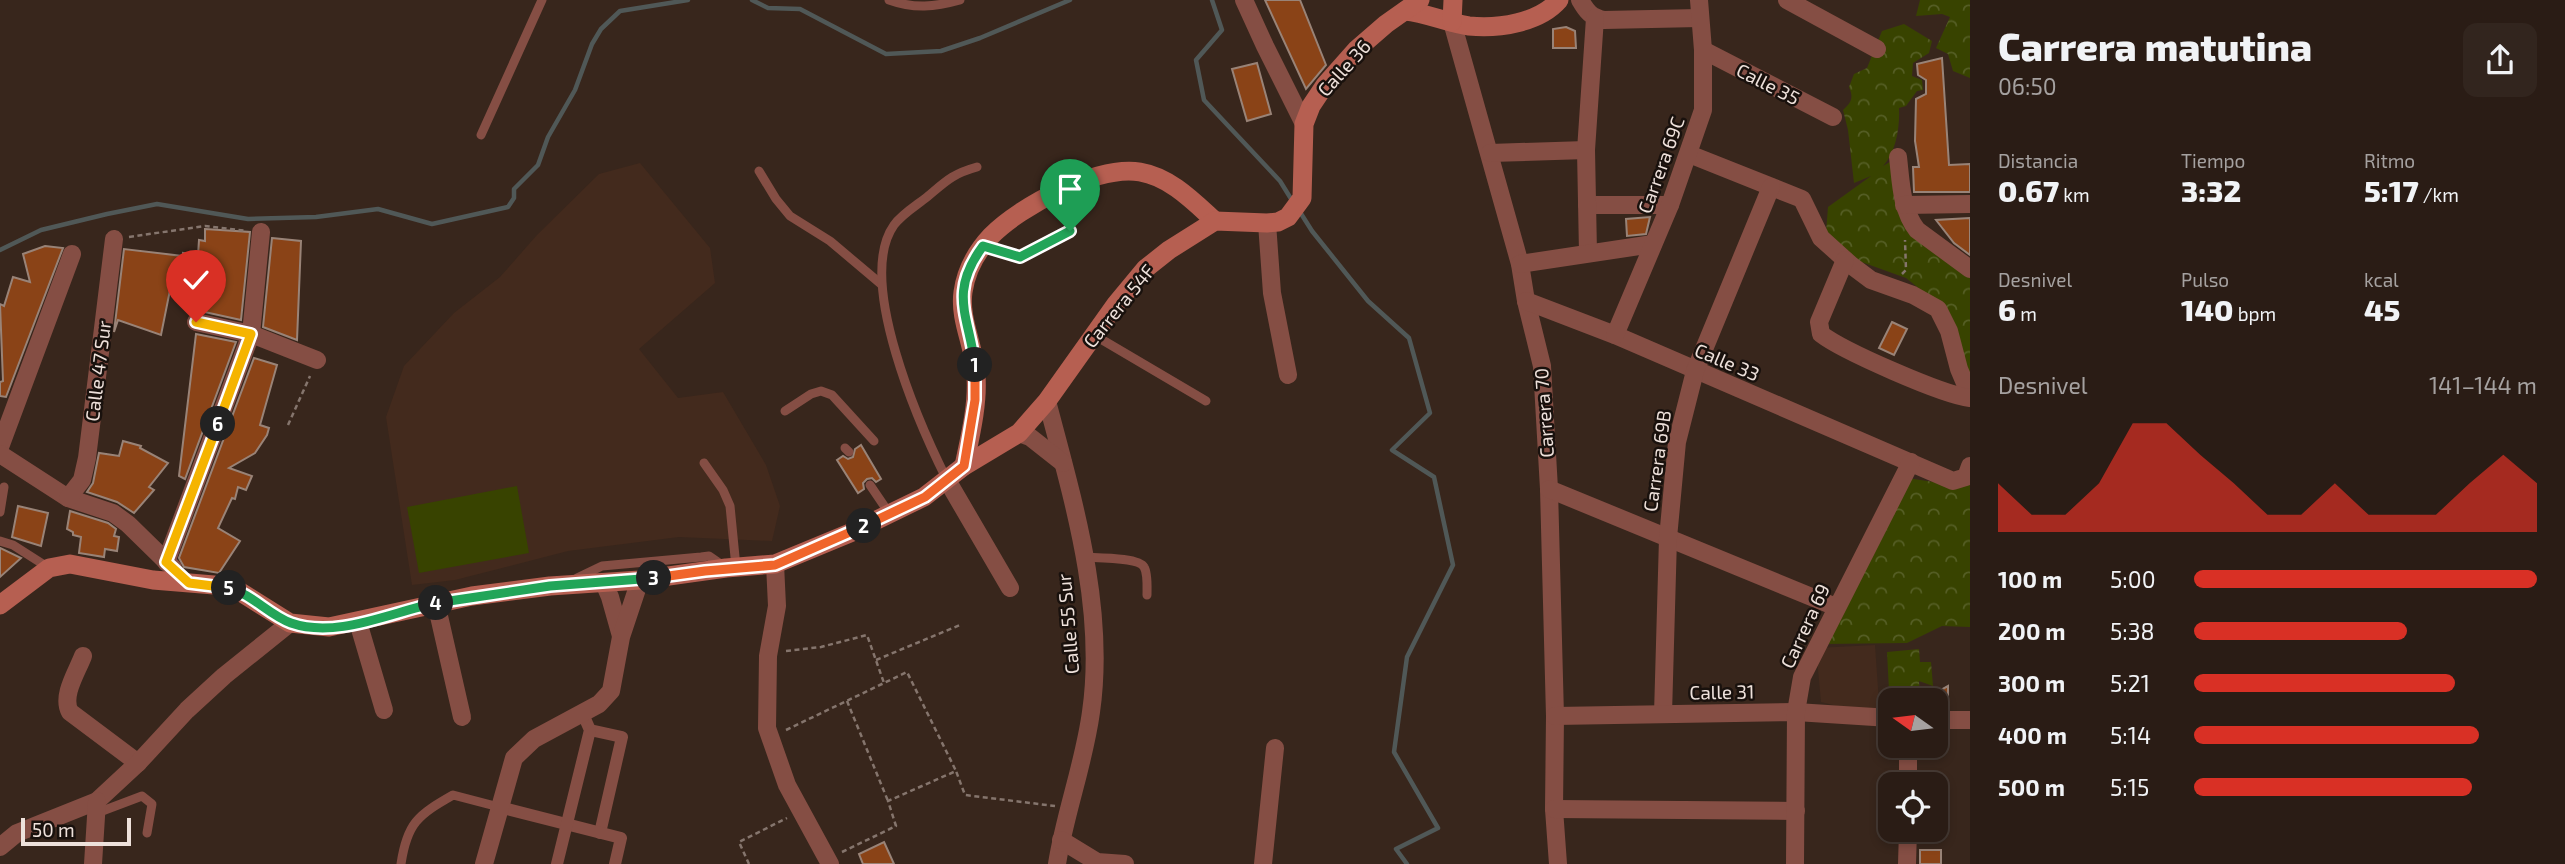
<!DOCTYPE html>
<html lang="es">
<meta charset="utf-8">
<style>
body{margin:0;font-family:"Exo 2",sans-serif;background:#32251e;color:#f1f3f6;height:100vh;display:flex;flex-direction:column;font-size:26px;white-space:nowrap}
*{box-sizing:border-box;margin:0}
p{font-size:23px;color:#a5a1a0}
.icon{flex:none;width:38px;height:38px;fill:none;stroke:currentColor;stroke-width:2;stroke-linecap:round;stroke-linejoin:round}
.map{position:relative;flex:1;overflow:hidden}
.sheet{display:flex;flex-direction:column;background:#2a1c15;width:595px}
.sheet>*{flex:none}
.needle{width:46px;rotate:284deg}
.tools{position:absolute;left:1878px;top:688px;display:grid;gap:14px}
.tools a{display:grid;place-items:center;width:70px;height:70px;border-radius:14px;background:#2a1c15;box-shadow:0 4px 10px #0003,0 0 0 2px #463a34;font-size:35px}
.scale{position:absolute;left:21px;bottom:18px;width:110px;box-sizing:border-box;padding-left:7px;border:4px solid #eee1db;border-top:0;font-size:19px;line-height:24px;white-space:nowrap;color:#eee1db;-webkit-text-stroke:5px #19110d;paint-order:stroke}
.pin{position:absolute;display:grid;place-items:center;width:60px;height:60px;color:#fff;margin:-72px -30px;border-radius:50% 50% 50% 0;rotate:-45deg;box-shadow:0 0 7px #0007}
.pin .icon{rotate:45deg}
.km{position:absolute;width:35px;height:35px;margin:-18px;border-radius:50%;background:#222;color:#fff;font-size:19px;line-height:35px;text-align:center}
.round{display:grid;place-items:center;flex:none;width:74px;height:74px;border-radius:14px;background:#32251e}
.head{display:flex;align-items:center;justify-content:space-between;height:119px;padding:0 28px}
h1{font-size:38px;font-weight:800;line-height:52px}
.figures{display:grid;grid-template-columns:repeat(3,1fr);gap:10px;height:119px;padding:7px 28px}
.figures div{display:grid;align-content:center}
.figures b{font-size:30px;font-weight:800}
.figures small{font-size:19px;font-weight:400}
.figures p{font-size:19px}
.chart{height:196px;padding:14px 28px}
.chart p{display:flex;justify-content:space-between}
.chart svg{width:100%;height:126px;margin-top:7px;fill:#d93025;opacity:.7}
ul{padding:0 28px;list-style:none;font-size:23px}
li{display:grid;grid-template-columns:112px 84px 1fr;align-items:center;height:52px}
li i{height:18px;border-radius:9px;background:#d93025}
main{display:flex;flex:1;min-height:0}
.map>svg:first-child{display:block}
.built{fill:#432a1d}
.forest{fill:url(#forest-crowns)}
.garden{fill:#384300}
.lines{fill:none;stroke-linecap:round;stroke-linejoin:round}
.stream{stroke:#505857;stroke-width:4.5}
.building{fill:#8a4317;stroke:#998377;stroke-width:2}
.path{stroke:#85756d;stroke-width:2.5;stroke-dasharray:5 3.5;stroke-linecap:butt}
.service{stroke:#854e44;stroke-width:9}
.pedestrian{stroke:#854e44;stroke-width:12}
.minor{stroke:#854e44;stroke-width:18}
.secondary{stroke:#b65f51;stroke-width:19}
.split-1-casing{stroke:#fff;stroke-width:14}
.split-2-casing{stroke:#fff;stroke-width:14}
.split-3-casing{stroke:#fff;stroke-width:14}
.split-4-casing{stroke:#fff;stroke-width:14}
.split-5-casing{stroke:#fff;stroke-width:14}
.split-6-casing{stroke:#fff;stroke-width:14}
.split-7-casing{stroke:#fff;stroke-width:14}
.split-1{stroke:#22a559;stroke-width:9}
.split-2{stroke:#f0652b;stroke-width:9}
.split-3{stroke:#f0652b;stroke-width:9}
.split-4{stroke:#22a559;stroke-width:9}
.split-5{stroke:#22a559;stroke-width:9}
.split-6{stroke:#f5b400;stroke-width:9}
.split-7{stroke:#f5b400;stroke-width:9}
.labels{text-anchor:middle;stroke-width:5;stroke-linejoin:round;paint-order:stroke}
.street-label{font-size:19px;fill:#eee1db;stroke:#19110d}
</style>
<main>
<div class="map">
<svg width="1970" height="864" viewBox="0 0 1970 864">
<defs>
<pattern id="forest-crowns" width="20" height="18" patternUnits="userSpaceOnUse" patternTransform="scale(1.75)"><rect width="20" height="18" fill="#384300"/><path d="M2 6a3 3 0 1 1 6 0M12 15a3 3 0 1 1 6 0" fill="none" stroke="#555e25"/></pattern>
</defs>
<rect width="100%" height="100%" fill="#38261c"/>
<g class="built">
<path d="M640,163L710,248L715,283L639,349L678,398L723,392L766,465L780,506L772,541L679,537L568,551L455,580L412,585L386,417L404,366L454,313L500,277L537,235L599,174Z"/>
<path d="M1875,645L1880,717L1821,702L1816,648Z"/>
</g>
<g class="forest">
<path d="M1920,0H1970V78L1953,71L1948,54L1936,48L1950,17L1942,14L1916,16Z"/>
<path d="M1904,24L1932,41L1929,53L1913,63L1912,76L1922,80L1923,90L1917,91L1906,106L1899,108C1900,127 1896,152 1883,166L1893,160L1899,207L1970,274V376L1941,306L1906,278L1856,260L1826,233L1828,207L1871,176L1854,183L1848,130L1843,110C1851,103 1854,98 1849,87L1854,74L1867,68L1882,31Z"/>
<path d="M1970,474V627L1942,626L1907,643L1822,644L1907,478L1954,485Z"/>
<path d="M1919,649L1920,662H1931L1933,686L1919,681L1920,700H1890V709L1887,652Z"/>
</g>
<path class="garden" d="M517,486L529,553L419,573L407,507Z"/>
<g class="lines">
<g class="stream">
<path d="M752,0L768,8L800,9L886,54L941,51L980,38L1070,0"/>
<path d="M1212,0L1222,30L1196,60L1204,100L1280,181L1293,202"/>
<path d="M1300,212L1312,231L1368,301L1409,338L1430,413L1392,450L1434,477L1453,565L1407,657L1394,752L1438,828L1396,849L1407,864"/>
<path d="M0,250L41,230L107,214L157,204L248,219L316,217L378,209L432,224L508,207L514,198V189L538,165L548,137L575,90L592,44L601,29L620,11L688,0"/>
</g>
</g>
<g class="building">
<path d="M1265,0H1300L1326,65L1306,89Z"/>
<path d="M1566,27L1575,31L1576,48H1553V29Z"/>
<path d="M1942,58L1949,165L1970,164V192H1914L1913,167H1919L1915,141L1916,99L1926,94V80L1918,75L1917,64Z"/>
<path d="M1257,63L1271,114L1247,121L1232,69Z"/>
<path d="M1650,217L1646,234L1627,236L1626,219Z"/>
<path d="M1970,218V255L1954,243L1936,220Z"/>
<path d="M205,229L250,232L241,320L200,311L204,276L180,271L178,286L171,285L161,335L118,320L114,332L124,249L183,256V253L198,255L199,240L205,241Z"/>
<path d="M272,238L301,241L297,340L263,327Z"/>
<path d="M45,246L63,248L6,397L0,396V382L3,381L0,304L4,306L13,277L30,282L23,254Z"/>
<path d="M1892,322L1907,329L1894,355L1879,348Z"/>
<path d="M196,334L236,342L185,479L179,476Z"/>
<path d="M254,358L277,365L260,425L269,428L267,435L255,453L229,468L252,476L246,490L238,487L235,499L232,498L218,528L240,541L219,573L184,567L179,558Z"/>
<path d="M123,441L141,446L140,448L168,463L149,487L154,490L134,513L117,502L87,492L93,483L99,453L119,456Z"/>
<path d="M861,445L881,479L876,482L872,478L867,479L863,483L864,489L858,493L837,460L843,456L848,459L853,457L855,449Z"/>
<path d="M18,506L48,513L41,546L12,537Z"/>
<path d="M70,511L108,523L116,529L114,536L119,537L117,551L105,549L104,557L79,553L81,537L73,535V532L67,529Z"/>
<path d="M0,548L21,558L0,577Z"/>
<path d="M1948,686V709H1936L1937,692Z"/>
<path d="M884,842L894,864H863L859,854Z"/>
<rect x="1920" y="850" width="21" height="14"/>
</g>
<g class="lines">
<g class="path">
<path d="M129,237L205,226L247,231"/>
<path d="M1902,274L1906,270L1905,240"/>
<path d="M288,425L310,376"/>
<path d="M786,651L821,647L867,635L884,683"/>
<path d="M876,660L960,625"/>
<path d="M847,701L888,801"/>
<path d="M786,730L907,672L956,771"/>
<path d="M842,852L896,826L888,801L956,771L965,795L1055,806"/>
<path d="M749,864L739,842L787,818"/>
</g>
<g class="service">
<path d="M889,0C914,9 935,7 960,0"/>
<path d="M481,135L542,0"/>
<path d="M759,171L776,199L790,216L830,241L881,284"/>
<path d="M983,246L1020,257L1070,231"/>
<path d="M1094,335L1206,401"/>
<path d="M785,411L811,394L821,391L832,395L874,441"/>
<path d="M845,448L849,452"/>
<path d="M704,463L723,490L730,506L736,567"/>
<path d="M947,480C920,426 855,280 894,225C902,214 917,205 927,197C946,181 952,174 977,167"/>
<path d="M870,485L889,513"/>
<path d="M0,512L4,487"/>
<path d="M0,541L13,545L49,568"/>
<path d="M1083,557C1095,558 1139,557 1144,567C1148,573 1147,588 1147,595"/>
<path d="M577,578L602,566L701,557L709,556L722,565"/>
<path d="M97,813L142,796L152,804L147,833"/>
<path d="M401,864C407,823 418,815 453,795L499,807"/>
</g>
<g class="pedestrian">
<path d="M590,730L622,737L600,833"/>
<path d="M499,807L621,838L615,864"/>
<path d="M557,864L590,730L582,712"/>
</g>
<g class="minor">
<path d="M1244,0L1265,46L1304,124"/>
<path d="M1580,0C1587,12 1591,17 1604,20L1699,18"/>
<path d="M1787,0L1877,49"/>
<path d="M1452,22L1520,264L1526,301L1542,366L1549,489L1555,716L1554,809L1558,864"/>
<path d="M1703,50L1833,117"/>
<path d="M1490,153L1586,150"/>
<path d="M1689,154L1802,199L1821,238L1851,265L1871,280L1913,295L1938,309L1949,331L1959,369L1970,395"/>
<path d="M1898,157C1901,183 1901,209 1917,230L1970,269"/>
<path d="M1587,205H1670"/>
<path d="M1904,205L1970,204"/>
<path d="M1267,223L1272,293L1288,375"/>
<path d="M1588,253L1586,150L1595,18"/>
<path d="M1845,260L1819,322L1821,334C1843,351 1943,395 1970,398"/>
<path d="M1520,264L1653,244"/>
<path d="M1526,301L1615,335L1953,481L1966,477L1970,466"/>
<path d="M196,322L251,334L317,360"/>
<path d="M1615,335L1670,205L1703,110V50L1699,0"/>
<path d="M1047,401C1073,500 1106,608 1091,712C1084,764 1065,813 1057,864"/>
<path d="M1019,433L1030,437L1063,463"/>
<path d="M0,447L72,254"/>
<path d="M0,454L68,498L113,513L128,524L173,568"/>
<path d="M947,480L1010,588"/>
<path d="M1549,489L1836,607"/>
<path d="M68,498L82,480L87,458L114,239"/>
<path d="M166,562L251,334L261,232"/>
<path d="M775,564L777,606L768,656L767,728L787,785L830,864"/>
<path d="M604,583L610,597L621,636"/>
<path d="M436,603L462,717"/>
<path d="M358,622L384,710"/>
<path d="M83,656C77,672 61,696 70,712L138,763"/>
<path d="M1663,714L1668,538L1677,442L1695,371L1771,187"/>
<path d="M1555,716L1796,712L1890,718"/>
<path d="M1936,720H1970"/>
<path d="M1908,784V746"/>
<path d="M1554,809L1796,811"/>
<path d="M1061,840L1097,862L1125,864"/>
<path d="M0,847L17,833L97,801L138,763L187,710L224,676L290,623"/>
<path d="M93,864L97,801"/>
<path d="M484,864L514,758L534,739L599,704L611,691L621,637L640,580"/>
<path d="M1263,864L1275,748"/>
<path d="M1795,864L1796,712L1802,677L1911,462"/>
<path d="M1907,864L1908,830"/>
</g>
<g class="secondary">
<path d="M1405,11C1427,13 1447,23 1469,26C1498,29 1539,23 1559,0"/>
<path d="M1452,22L1453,0"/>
<path d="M964,466C970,437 978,405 976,376C975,347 959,320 963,292C966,271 977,251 991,236C1020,206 1098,165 1140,172C1170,177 1193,201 1215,221"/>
<path d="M0,605L49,568L70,564L153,580L214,585L239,591L290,623L329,627L472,596L550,586L640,580L726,568L775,564L850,533L924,497L964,466L1019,433L1047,401L1116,304L1145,269L1169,250L1215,221L1267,223L1278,222L1288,217L1302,198L1304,124L1311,106L1325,85L1356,50L1386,24L1420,0"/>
</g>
</g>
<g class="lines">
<defs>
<path id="split-1" d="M975,365C969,316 948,293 983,246L1020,257L1070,231"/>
<path id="split-2" d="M864,526L925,497L964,466L975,400V365"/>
<path id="split-3" d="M654,578L705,571L775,565L864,526"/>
<path id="split-4" d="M436,603L550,586L654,578"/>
<path id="split-5" d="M229,588C252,594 269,615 291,623C337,639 391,612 436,603"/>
<path id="split-6" d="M218,424L166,562L189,583L229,588"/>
<path id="split-7" d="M196,322L251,334L218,424"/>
</defs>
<use href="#split-1" class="split-1-casing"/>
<use href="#split-2" class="split-2-casing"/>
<use href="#split-3" class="split-3-casing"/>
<use href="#split-4" class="split-4-casing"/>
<use href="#split-5" class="split-5-casing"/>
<use href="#split-6" class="split-6-casing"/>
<use href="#split-7" class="split-7-casing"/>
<use href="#split-1" class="split-1"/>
<use href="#split-2" class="split-2"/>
<use href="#split-3" class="split-3"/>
<use href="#split-4" class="split-4"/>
<use href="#split-5" class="split-5"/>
<use href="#split-6" class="split-6"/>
<use href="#split-7" class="split-7"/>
</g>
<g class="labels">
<g class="street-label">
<text transform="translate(1344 68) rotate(-48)" y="7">Calle 36</text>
<text transform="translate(1768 84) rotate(27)" y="7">Calle 35</text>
<text transform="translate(1661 165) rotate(-70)" y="7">Carrera 69C</text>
<text transform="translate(1119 306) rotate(-51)" y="7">Carrera 54F</text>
<text transform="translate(1727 362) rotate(23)" y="7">Calle 33</text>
<text transform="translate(98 371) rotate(-83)" y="7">Calle 47 Sur</text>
<text transform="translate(1544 413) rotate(-94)" y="7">Carrera 70</text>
<text transform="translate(1657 461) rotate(-82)" y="7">Carrera 69B</text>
<text transform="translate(1068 624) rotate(-95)" y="7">Calle 55 Sur</text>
<text transform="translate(1805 626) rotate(-65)" y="7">Carrera 69</text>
<text transform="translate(1722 692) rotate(-1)" y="7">Calle 31</text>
</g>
</g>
</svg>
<div class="tools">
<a><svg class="needle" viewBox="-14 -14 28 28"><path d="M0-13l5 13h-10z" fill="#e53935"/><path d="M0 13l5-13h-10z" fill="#a5a1a0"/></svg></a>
<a><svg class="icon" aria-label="locate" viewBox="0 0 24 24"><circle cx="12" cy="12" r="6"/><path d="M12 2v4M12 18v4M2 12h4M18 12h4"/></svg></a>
</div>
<div class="scale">50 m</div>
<div class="pin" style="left:1070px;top:231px;background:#1e9e55"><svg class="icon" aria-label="arrive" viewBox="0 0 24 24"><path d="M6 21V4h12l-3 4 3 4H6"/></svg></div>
<div class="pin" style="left:196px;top:322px;background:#d93025"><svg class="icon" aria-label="check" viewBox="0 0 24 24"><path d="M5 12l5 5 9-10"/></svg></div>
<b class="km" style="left:975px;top:365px">1</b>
<b class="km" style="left:864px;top:526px">2</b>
<b class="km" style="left:654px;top:578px">3</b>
<b class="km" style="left:436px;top:603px">4</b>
<b class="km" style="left:229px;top:588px">5</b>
<b class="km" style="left:218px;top:424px">6</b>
</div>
<section class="sheet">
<div class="head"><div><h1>Carrera matutina</h1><p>06:50</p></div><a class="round"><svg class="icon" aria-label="share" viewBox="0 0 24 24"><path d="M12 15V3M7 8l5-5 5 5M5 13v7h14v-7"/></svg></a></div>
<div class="figures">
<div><p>Distancia</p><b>0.67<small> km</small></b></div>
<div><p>Tiempo</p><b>3:32</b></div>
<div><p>Ritmo</p><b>5:17<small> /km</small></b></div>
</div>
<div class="figures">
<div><p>Desnivel</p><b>6<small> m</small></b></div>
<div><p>Pulso</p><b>140<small> bpm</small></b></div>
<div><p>kcal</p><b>45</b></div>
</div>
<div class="chart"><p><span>Desnivel</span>141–144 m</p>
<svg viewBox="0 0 160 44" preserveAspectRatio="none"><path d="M0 44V27L10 38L20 38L30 27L40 6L50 6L60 17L70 27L80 38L90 38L100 27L110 38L120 38L130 38L140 27L150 17L160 27V44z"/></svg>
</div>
<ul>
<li><b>100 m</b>5:00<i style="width:100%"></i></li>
<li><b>200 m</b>5:38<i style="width:62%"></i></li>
<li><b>300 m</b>5:21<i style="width:76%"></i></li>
<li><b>400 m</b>5:14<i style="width:83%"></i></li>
<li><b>500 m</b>5:15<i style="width:81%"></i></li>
</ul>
</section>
</main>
